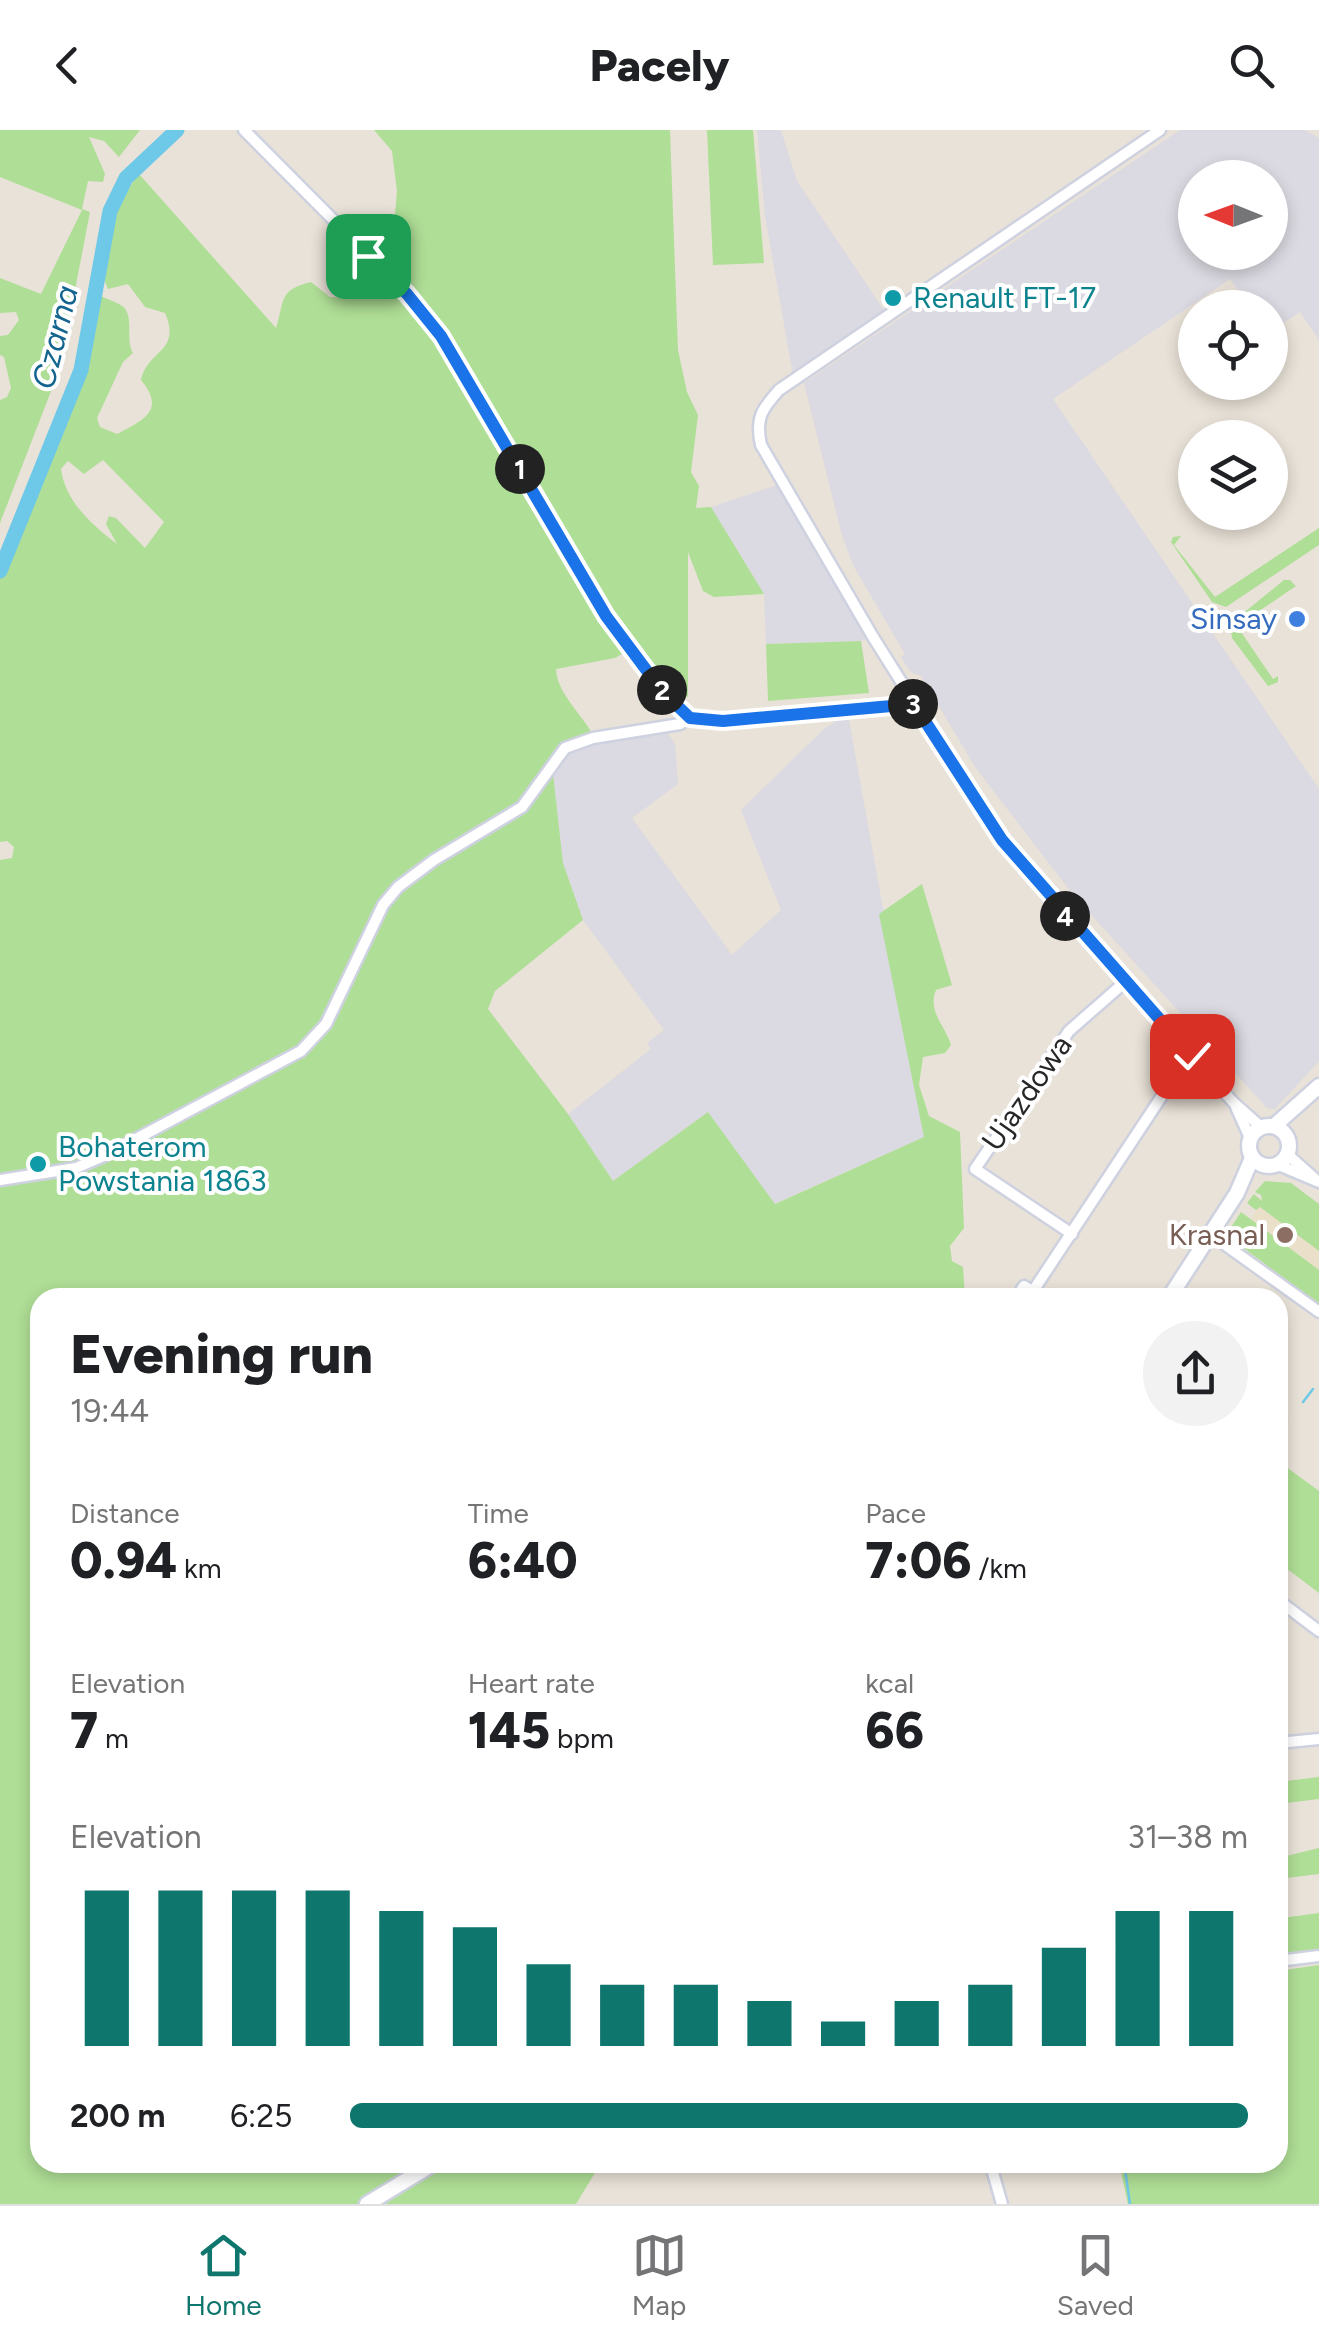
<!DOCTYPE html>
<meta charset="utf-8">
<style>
body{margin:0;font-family:Figtree,sans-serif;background:#f2f2f2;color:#202124;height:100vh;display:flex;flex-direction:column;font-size:38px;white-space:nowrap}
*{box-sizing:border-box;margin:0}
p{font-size:32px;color:#757577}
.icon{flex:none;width:55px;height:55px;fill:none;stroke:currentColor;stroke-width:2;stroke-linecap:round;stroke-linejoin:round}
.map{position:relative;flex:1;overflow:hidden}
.drawer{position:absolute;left:30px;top:1158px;width:1258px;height:885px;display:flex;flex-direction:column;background:#fff;border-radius:30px;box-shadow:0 5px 15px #0003}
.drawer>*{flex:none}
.needle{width:65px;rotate:271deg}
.fabs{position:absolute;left:1178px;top:30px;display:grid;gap:20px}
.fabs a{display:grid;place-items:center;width:110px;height:110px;border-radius:50%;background:#fff;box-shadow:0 5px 15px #0003;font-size:50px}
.pin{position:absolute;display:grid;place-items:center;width:85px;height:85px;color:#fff;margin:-42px;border-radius:20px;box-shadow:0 5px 15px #0006}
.km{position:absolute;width:50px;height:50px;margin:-25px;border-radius:50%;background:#222;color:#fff;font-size:28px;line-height:50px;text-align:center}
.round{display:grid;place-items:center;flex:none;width:105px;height:105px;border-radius:52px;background:#f2f2f2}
.summary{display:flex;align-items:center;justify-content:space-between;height:170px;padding:0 40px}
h1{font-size:55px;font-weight:800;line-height:75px}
.metrics{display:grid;grid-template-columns:repeat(3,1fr);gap:15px;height:170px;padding:10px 40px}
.metrics div{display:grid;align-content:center}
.metrics b{font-size:50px;font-weight:800}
.metrics small{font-size:28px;font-weight:400}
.metrics p{font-size:28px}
.chart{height:280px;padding:20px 40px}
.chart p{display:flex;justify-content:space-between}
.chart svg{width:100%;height:180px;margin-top:10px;stroke:#0f766e;stroke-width:6}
ul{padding:0 40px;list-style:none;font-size:32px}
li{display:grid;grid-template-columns:160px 120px 1fr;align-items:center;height:75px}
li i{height:25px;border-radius:12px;background:#0f766e}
header{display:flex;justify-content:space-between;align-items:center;height:130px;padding:0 40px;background:#fff;font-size:45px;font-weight:800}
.dock{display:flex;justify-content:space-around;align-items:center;height:140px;border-top:2px solid #e0e0e0;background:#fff;font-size:28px;color:#757577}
.dock a{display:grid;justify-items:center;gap:5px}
.dock .active{color:#0f766e}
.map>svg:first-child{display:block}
.industrial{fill:#dbd9e1;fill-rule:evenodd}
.education{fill:#eadfc8}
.green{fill:#afde96;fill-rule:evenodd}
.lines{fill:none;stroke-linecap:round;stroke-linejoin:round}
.stream{stroke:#6ec8e8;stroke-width:2.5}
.river{stroke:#6ec8e8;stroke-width:15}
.street-casing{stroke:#ced1df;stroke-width:15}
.secondary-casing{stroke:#ced1df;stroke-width:19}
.street{stroke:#fff;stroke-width:10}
.secondary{stroke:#fff;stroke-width:14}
.route-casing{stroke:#fff;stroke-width:20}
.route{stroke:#1a73e8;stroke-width:12}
.culture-dot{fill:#0f9aa8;stroke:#fff;stroke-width:4}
.shop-dot{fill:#3f7fe0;stroke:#fff;stroke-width:4}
.education-dot{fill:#8d6e63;stroke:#fff;stroke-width:4}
.labels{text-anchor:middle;stroke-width:8;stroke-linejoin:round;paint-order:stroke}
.culture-label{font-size:30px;fill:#0d838f;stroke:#fff;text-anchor:start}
.shop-label{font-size:30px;fill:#366cbe;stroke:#fff;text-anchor:end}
.street-label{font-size:30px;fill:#272727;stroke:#fff}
.education-label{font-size:30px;fill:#785e54;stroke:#fff;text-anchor:end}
.water-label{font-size:32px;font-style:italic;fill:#13648f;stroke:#fff}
</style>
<header><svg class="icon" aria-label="back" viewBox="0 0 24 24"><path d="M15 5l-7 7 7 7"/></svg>Pacely<svg class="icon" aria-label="search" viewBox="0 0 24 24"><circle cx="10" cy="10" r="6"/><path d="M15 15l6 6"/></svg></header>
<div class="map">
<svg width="1319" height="2074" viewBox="0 0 1319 2074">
<rect width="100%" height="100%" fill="#e9e2d8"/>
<g class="industrial">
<path d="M757,0H781L797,51L888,186L794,251L765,86Z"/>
<path d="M1180,0H1305L1319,8V210L1300,182L1270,202V178L1249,177L1230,149L1053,269L1319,659V931L1275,979L1267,978L1074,766L975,637L921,546L910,542L901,527L905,524L854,437L842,406L804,253ZM1195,48H1270V122H1195Z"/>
<path d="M783,353L873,507L861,511L766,514L764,464L711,377Z"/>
<path d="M848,584L924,1007L774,1074L708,982L613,1051L568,984L651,919L647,913L664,900L583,790L563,733L553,644L563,624L596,611L668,603L675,614L678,654L632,688L732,825L781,780L741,680L825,598Z"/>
</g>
<path class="education" d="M1259,1076L1319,1121V1140L1251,1089Z"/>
<g class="green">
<path d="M0,0H140L119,27L104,11L89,7L105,44L103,52L88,51L82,79L90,82L60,238L0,393V270L7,267L11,258L4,227L0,225V206L8,205L19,190L16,182L0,183V148L41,164L82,80L0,47Z"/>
<path d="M374,0H670L678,220L687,262L698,285L691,342L699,356L696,378L711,377L764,464L714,467L703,461L688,422V567L669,561L636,516L615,528L556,539C557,565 585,586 596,611L564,624L553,644L563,733L583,790L495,861L488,879L568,984L613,1051L708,982L775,1074L924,1007L879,784L922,754L952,855L936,860C927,881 945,895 951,915L945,923L923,927L919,955L929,986L960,1002L964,1098L950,1116L952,1131L963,1137L965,1167L40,1168V2032L601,2033L576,2074H0V730L12,728L14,717L7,711L0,712V448L82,248L100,165C107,170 116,171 122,176C135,185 125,210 133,223L123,232L97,288L100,297L117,304C144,290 166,280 141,250C147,220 182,222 165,183L145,177L128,154L108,159C92,129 119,68 139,44L276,198C285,170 278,160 311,152L330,167L346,168L392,117L397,61L392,21ZM103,330L164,392L145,418L116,388L109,386L106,394L117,414C92,395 65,371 61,339L68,331L84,344Z"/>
<path d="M707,0H753L764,133L713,135Z"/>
<path d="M1319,398V415L1226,477L1212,472L1171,412L1173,407L1181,406L1174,415L1215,467Z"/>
<path d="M1284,450H1290L1296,456L1237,496L1273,549L1278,546V552L1268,556L1232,508L1230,494Z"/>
<path d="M861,511L869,563L768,571L766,514Z"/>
<path d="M1265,1051L1291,1053L1319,1074V1121L1260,1077L1256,1080L1247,1073L1254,1064L1262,1071L1261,1065L1255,1062Z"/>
<path d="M1241,1082L1319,1140V1174L1226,1105Z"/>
<path d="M1278,1331L1319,1361V1463L1278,1432Z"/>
<path d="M1319,1647V1669L1278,1674V1652Z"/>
<path d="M1319,1718V1744L1278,1749V1728Z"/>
<path d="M1319,1783V1822L1286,1826L1282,1788Z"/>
<path d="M1319,1835V2074H1128L1119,2033L1278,2032V1841Z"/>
</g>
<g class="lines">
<g class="stream">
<path d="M1303,1272L1313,1259"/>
<path d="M1278,1303L1287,1290"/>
<path d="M1124,2032L1130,2074"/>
</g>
<path class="river" d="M0,441L81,240L110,81L126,48L177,0"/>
<defs>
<g id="street">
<path d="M244,0L407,164L441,205L607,487L662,561L689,588L723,591L915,574"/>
<path d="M1160,0L779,260C762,279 755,288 761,315L873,507L1001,710L1091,815L1233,972L1261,997"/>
<path d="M1236,977L1250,1008"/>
<path d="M1287,1024L1314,1048"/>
<path d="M1276,1034L1319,1052"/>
<path d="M0,1050L76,1038L106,1025L301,921L326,894L383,775L398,757L434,730L522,677L565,618L593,608L680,594L689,588"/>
<path d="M1072,1104L975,1039L1069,901L1125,852"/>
<path d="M1210,1104L1319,1182"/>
<path d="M1033,1161L1181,937L1192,926"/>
<path d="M1016,1168L1024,1156L1043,1168"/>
<path d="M1278,1470L1319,1501"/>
<path d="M1278,1613L1319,1609"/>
<path d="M1278,1831L1319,1826"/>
<path d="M990,2032L1002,2074"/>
</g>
<g id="secondary">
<circle cx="1269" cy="1016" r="20"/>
<path d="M1274,996L1319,956"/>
<path d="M1169,1168L1237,1063L1252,1028"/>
<path d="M367,2074L436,2032"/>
</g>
</defs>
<use href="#street" class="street-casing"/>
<use href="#secondary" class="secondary-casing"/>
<use href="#street" class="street"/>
<use href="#secondary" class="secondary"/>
</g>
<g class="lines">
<defs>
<path id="route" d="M368,126L407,164L441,206L606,486L662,561L690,588L723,591L914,574L1002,710L1192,926"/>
</defs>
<use href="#route" class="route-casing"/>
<use href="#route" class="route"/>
</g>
<g class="culture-dot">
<circle cx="893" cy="168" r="10"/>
<circle cx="38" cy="1034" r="10"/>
</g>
<circle class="shop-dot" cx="1297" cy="489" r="10"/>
<circle class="education-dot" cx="1285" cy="1105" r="10"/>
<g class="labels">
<g class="culture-label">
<text x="913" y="178">Renault FT-17</text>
<text x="58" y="1027">Bohaterom<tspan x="58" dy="34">Powstania 1863</tspan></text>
</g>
<g class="shop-label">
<text x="1277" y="499">Sinsay</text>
</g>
<g class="street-label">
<text transform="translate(1027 963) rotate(-55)" y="10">Ujazdowa</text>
</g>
<g class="education-label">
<text x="1265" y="1115">Krasnal</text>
</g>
<g class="water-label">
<text transform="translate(55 207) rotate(-76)" y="11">Czarna</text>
</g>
</g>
</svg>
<div class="fabs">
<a><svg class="needle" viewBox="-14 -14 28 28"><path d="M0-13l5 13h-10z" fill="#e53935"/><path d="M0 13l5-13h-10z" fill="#757577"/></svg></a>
<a><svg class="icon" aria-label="locate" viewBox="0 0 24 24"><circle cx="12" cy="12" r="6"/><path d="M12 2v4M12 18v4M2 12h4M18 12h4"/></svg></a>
<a><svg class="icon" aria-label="layers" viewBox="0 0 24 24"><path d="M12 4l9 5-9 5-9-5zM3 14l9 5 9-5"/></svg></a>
</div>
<div class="pin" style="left:368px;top:126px;background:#1e9e55"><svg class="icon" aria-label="arrive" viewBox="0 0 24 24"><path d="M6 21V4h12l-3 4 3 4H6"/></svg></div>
<div class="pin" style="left:1192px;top:926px;background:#d93025"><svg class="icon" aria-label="check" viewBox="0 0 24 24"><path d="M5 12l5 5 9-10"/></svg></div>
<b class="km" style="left:520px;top:339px">1</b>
<b class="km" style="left:662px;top:560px">2</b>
<b class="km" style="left:913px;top:574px">3</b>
<b class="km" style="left:1065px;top:786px">4</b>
<section class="drawer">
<div class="summary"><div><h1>Evening run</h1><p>19:44</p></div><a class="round"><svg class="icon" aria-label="share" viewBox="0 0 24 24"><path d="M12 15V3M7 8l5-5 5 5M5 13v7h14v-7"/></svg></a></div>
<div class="metrics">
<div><p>Distance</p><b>0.94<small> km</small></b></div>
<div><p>Time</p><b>6:40</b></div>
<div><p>Pace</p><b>7:06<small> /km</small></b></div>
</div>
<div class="metrics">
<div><p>Elevation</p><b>7<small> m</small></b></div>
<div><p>Heart rate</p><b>145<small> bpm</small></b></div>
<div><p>kcal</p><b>66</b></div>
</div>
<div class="chart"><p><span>Elevation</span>31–38 m</p>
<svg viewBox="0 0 160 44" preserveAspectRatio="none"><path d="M5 44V6M15 44V6M25 44V6M35 44V6M45 44V11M55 44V15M65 44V24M75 44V29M85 44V29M95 44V33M105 44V38M115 44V33M125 44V29M135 44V20M145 44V11M155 44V11"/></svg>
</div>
<ul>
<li><b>200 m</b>6:25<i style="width:100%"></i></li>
</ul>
</section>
</div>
<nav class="dock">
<a class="active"><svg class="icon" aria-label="home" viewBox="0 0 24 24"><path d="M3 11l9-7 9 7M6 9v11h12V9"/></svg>Home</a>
<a><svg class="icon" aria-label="map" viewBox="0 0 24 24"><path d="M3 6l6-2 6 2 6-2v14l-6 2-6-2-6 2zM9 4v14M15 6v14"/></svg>Map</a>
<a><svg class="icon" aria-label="saved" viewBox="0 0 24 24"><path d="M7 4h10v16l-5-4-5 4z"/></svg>Saved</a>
</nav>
